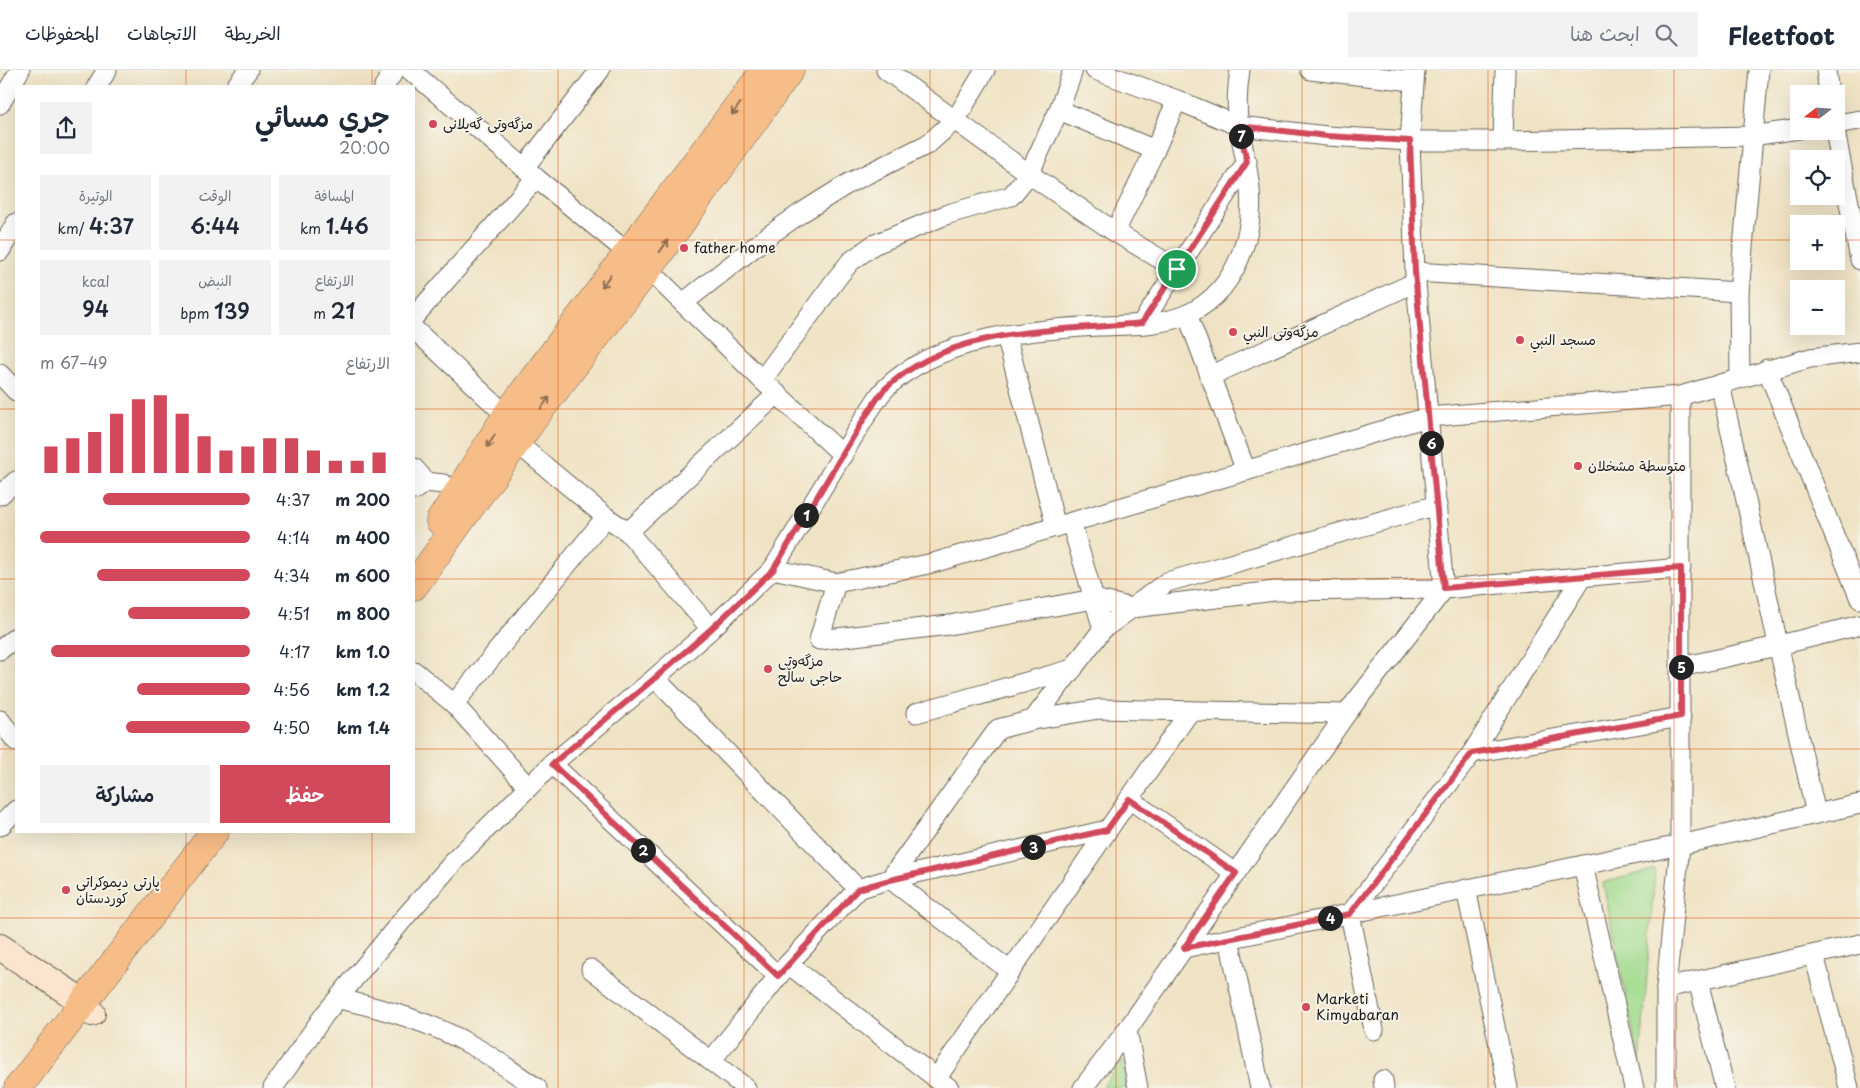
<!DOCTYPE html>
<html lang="ar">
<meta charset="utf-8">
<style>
body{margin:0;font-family:"Playpen Sans","Playpen Sans Arabic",sans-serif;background:#f2f2f3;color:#1f2937;direction:rtl;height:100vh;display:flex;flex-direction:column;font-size:19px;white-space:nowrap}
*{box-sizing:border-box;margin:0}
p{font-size:16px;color:#747a83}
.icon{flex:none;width:28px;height:28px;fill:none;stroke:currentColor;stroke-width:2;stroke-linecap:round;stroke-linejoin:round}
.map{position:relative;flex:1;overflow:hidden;direction:ltr}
.drawer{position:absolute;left:15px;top:15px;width:400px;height:748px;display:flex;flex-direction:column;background:#fff;border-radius:0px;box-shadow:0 5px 20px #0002;direction:rtl}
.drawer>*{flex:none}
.needle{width:32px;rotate:253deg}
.controls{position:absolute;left:1790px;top:15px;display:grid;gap:10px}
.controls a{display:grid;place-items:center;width:55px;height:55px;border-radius:0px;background:#fff;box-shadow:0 5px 20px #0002;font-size:25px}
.pin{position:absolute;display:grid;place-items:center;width:42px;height:42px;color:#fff;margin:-21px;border:2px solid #fff;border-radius:50%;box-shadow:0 1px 5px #0007}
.km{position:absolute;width:25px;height:25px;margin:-12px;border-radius:50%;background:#222;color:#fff;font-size:14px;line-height:25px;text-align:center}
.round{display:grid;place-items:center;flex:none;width:52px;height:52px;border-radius:0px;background:#f2f2f3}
.summary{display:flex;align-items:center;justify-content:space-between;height:85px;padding:0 25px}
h1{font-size:28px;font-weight:600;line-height:38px}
.metrics{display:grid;grid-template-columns:repeat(3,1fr);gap:8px;height:85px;padding:5px 25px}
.metrics div{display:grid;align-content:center;border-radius:0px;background:#f2f2f3;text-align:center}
.metrics b{font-size:21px;font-weight:600}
.metrics small{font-size:14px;font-weight:400}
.metrics p{font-size:14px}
.chart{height:140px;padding:10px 25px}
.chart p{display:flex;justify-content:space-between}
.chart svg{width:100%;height:90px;margin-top:5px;stroke:#d1495b;stroke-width:6}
.action{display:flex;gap:10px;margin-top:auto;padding:10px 25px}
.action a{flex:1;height:58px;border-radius:0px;background:#d1495b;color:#fff;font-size:20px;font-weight:600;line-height:58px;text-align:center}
.action a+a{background:#f2f2f3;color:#1f2937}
ul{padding:0 25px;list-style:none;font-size:16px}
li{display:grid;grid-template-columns:80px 60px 1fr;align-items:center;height:38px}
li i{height:12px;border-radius:6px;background:#d1495b}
header{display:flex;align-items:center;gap:30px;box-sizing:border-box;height:70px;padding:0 25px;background:#fff;border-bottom:1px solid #e0e1e3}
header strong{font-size:24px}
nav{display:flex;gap:28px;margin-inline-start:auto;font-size:18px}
.search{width:350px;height:45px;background:#f2f2f3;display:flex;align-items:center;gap:12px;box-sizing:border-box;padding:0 18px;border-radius:0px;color:#747a83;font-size:19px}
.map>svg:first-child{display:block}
.green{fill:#a1db8e;stroke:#5e7c55}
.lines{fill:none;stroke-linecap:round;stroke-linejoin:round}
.street-casing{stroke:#666257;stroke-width:21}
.secondary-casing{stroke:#666257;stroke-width:28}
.highway-casing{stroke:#666257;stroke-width:29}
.street{stroke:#fff;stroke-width:19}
.secondary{stroke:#fce5cf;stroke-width:26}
.highway{stroke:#f7bd88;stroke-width:28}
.oneway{stroke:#8a6c52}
.route-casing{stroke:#fff;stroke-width:10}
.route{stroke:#d1495b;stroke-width:6}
.grid{fill:none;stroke:#de560d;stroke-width:1;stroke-opacity:0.55}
.poi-dot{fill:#d1495b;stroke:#f7f3e8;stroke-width:2}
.labels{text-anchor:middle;stroke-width:4;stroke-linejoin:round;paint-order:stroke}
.poi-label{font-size:14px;fill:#1c1c1c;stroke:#f7f3e8;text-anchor:start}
</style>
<header>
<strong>Fleetfoot</strong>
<div class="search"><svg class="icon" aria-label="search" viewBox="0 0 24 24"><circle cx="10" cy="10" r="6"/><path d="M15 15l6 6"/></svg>ابحث هنا</div>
<nav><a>الخريطة</a><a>الاتجاهات</a><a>المحفوظات</a></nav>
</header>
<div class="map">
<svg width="1860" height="1018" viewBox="0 0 1860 1018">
<rect width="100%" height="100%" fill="#f7f3e8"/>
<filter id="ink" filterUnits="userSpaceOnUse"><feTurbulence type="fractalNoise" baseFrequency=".02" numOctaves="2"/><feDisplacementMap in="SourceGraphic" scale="10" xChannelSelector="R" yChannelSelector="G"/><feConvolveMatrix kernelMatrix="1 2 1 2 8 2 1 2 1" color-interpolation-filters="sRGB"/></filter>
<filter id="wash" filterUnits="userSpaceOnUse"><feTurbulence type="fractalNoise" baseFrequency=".0096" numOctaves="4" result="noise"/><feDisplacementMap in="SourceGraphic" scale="20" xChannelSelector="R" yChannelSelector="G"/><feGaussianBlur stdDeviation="1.12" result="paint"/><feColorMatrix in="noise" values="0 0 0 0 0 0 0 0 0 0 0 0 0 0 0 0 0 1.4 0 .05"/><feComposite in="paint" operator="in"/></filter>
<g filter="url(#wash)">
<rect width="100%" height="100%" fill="#f0e3c5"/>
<g class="green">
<path d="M1655,799L1640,996L1603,813Z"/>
<path d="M1122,990L1127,1018H1102Z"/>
</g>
</g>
<g filter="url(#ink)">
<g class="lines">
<defs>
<g id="street">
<path d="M410,0L536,108L627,182"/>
<path d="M886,0L1029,104L1115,162L1177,199"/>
<path d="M1095,0L1177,30L1239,56L1327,66L1410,71H1503L1752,66L1799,59"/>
<path d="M1310,0L1413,11"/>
<path d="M1826,0L1829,24"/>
<path d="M97,16L107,0"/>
<path d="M236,16L248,0"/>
<path d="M384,16L395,0"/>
<path d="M0,34L20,0"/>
<path d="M1059,40L1155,80"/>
<path d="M1836,54L1860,50"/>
<path d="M1835,61L1860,190"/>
<path d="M1503,71L1505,0"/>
<path d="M524,98L600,0"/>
<path d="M1115,162L1155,80L1177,30"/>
<path d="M0,181L16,153"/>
<path d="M648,199L762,310L843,385"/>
<path d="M1415,202L1739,222"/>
<path d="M683,233L771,164L801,143L849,113L928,74L956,49L985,0"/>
<path d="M1187,244L1246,401"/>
<path d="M414,247L536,108"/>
<path d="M1142,253L1247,92"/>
<path d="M414,259L507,346"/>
<path d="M1006,265L1056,457"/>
<path d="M1767,299L1860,529"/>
<path d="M0,304L16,321"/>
<path d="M1210,306L1416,212"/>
<path d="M1740,307L1739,222L1759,0"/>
<path d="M762,310L837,208L850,192L873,175L948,144L1011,126L1029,104L1059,40L1073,0"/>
<path d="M1720,314L1816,744"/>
<path d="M517,373L606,447L628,462L711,559"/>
<path d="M414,398L426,412"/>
<path d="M414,420L426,412L443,414L468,426"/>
<path d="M0,425L16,411"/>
<path d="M1071,452L1103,559"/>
<path d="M628,462L777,324"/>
<path d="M773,499L836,513L933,493L1428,347L1680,326L1810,288L1860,282"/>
<path d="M836,513L819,570L949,555L1094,529L1132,538L1167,512L1437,435"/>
<path d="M0,580L16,567"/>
<path d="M1681,597L1768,578L1860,555"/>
<path d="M414,601L454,634L528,717"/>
<path d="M655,608L858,819"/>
<path d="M454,634L606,447"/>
<path d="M916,643L1073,599"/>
<path d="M0,650L16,671"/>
<path d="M1033,650L1099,639L1346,644"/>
<path d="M1472,683L1681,647"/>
<path d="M552,694L778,906"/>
<path d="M1129,729L1235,803"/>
<path d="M0,756L16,740"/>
<path d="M1583,795L1634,1018"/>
<path d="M1466,819L1508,1018"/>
<path d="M1229,869L1260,1018"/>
<path d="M1184,878L1680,775L1860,734"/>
<path d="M1814,885L1849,1018"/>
<path d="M788,894L949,1018"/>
<path d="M591,899L746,1018"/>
<path d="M1010,901L890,809L998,659L1033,650L1103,559L1132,538L1275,521L1444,519L1681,498"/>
<path d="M1698,911L1725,1018"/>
<path d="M1666,918L1860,874"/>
<path d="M339,929C385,939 431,952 473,976C495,988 515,1004 537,1018"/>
<path d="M1127,960L1138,1018"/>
<path d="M1374,960L1350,844L1472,683L1582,507"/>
<path d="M711,991L788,894L858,819L890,809L1107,760"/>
<path d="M936,1009L1190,641"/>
<path d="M1383,1010L1384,1018"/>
<path d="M273,1018L325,944L405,847L458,787L552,694L655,608L711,559L773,499L867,344C873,336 878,326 885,319C938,267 1027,260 1098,256C1127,255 1161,256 1188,244C1220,229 1237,202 1246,169C1257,128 1246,96 1239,57C1236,38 1237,19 1240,0"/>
<path d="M1083,1018L1127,960L1346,644L1444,519L1415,202L1410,71L1415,0"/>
<path d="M1666,1018V918L1680,775V326"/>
</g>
<path id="secondary" d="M0,877L83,932L92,943"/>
<g id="highway">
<path d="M440,451L508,343L765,0"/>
<path d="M414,516L531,352L648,199L790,0"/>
<path d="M18,1018L215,761"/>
</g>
</defs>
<use href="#street" class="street-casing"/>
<use href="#secondary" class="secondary-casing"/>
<use href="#highway" class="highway-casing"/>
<use href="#street" class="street"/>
<use href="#secondary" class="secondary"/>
<use href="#highway" class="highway"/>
</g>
<defs><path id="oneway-shaft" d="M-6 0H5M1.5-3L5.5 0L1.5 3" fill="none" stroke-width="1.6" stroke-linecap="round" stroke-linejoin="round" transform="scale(1.25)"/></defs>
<g class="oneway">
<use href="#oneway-shaft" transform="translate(736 39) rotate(127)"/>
<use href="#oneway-shaft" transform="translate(664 176) rotate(-54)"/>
<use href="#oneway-shaft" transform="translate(606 211) rotate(126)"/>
<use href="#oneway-shaft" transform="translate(545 333) rotate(-53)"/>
<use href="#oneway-shaft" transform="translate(491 371) rotate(122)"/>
</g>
</g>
<g class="lines" filter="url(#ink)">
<defs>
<path id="route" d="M1239,56L1327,66L1410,71L1415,202L1444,518L1681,498V646L1472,683L1350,844L1184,878L1236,803L1129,729L1107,760L890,810L858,819L778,906L552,694L655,608L711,559L773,500L867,344C873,336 878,326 885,319C952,255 1056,262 1142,253L1247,92Z"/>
</defs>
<use href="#route" class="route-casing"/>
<use href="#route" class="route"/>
</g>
<path class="grid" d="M186,0V16M372,0V16M558,0V1018M744,0V1018M930,0V1018M1116,0V1018M1302,0V1018M1488,0V1018M1674,0V1018M0,170H16M414,170H1799M1836,170H1860M0,339H16M414,339H1860M0,509H16M414,509H1860M0,679H16M414,679H1860M186,761V1018M372,761V1018M0,848H1860"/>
<g class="poi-dot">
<circle cx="433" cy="54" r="5"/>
<circle cx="684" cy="178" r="5"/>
<circle cx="1233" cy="262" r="5"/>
<circle cx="1520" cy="270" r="5"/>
<circle cx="1578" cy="396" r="5"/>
<circle cx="768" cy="599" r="5"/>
<circle cx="66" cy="820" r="5"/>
<circle cx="1306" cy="937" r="5"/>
</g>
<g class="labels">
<g class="poi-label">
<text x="443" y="59">مزگەوتی گەیلانی</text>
<text x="694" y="183">father home</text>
<text x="1243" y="267">مزگەوتی النبي</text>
<text x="1530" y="275">مسجد النبي</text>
<text x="1588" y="401">متوسطة مشخلان</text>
<text x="778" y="596">مزگەوتی<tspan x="778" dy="16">حاجی ساڵح</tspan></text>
<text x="76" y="817">پارتی دیموکراتی<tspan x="76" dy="16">کوردستان</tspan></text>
<text x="1316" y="934">Marketi<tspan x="1316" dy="16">Kimyabaran</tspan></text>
</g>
</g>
</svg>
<div class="controls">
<a><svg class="needle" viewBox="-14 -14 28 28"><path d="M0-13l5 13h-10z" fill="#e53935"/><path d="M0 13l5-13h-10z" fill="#747a83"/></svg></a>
<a><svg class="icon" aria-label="locate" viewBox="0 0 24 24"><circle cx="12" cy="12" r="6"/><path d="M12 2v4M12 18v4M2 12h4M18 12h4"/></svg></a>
<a>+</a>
<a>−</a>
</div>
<div class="pin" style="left:1177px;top:199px;background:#1e9e55"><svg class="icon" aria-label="arrive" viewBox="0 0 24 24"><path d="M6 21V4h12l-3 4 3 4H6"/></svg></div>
<b class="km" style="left:806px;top:445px">1</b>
<b class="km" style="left:643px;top:780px">2</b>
<b class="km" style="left:1033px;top:777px">3</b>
<b class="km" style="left:1330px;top:848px">4</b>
<b class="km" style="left:1681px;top:597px">5</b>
<b class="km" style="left:1431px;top:373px">6</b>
<b class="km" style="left:1241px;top:66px">7</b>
<section class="drawer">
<div class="summary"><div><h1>جري مسائي</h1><p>20:00</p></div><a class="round"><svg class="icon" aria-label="share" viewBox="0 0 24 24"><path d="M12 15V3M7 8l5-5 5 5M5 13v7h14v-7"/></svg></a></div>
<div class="metrics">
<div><p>المسافة</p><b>1.46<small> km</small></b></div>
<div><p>الوقت</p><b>6:44</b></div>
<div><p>الوتيرة</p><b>4:37<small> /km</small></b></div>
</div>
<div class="metrics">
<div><p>الارتفاع</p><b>21<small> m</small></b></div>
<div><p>النبض</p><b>139<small> bpm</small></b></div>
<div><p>kcal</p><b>94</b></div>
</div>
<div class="chart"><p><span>الارتفاع</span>49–67 m</p>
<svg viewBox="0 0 160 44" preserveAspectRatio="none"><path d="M5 44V31M15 44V27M25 44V24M35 44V15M45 44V8M55 44V6M65 44V15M75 44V26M85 44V33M95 44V31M105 44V27M115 44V27M125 44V33M135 44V38M145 44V38M155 44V34"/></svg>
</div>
<ul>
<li><b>200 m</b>4:37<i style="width:70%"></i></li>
<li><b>400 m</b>4:14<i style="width:100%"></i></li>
<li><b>600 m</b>4:34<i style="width:73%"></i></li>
<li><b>800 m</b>4:51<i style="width:58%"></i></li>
<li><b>1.0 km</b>4:17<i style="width:95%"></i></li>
<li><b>1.2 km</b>4:56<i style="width:54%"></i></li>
<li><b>1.4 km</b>4:50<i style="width:59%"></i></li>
</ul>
<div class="action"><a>حفظ</a><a>مشاركة</a></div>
</section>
</div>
